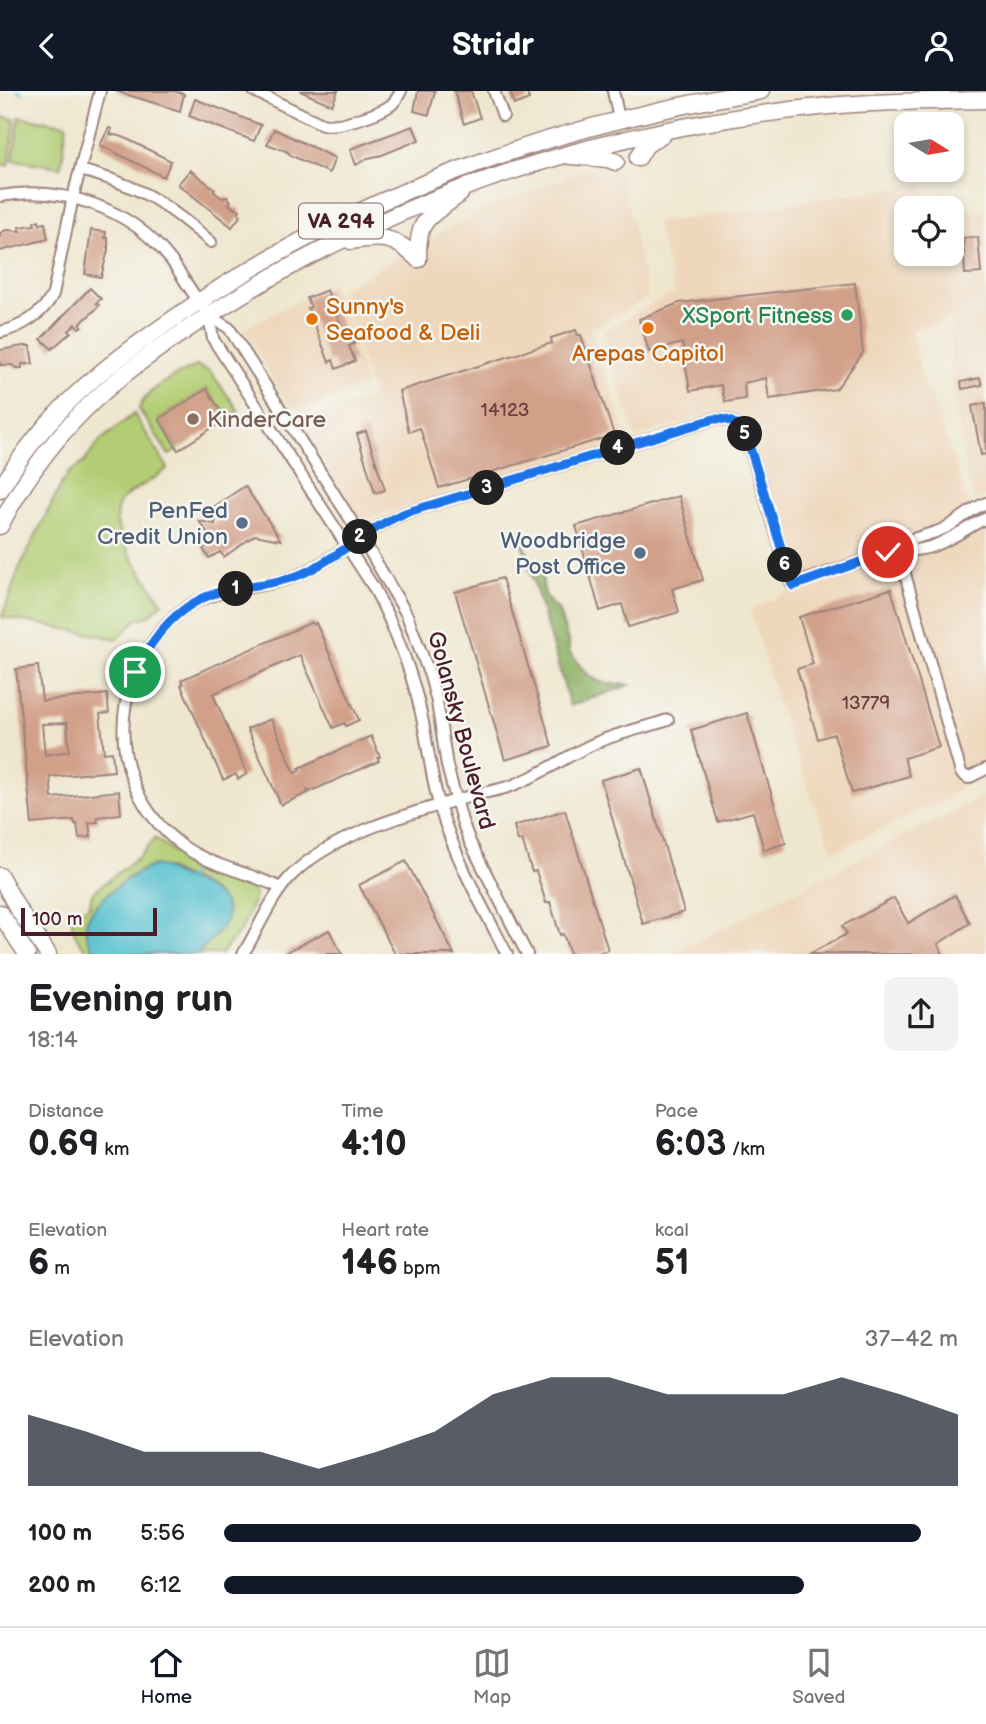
<!DOCTYPE html>
<meta charset="utf-8">
<style>
body{margin:0;font-family:"Balsamiq Sans",sans-serif;background:#f2f2f2;color:#202124;height:100vh;display:flex;flex-direction:column;font-size:26px;white-space:nowrap}
*{box-sizing:border-box;margin:0}
p{font-size:23px;color:#757577}
.icon{flex:none;width:38px;height:38px;fill:none;stroke:currentColor;stroke-width:2;stroke-linecap:round;stroke-linejoin:round}
.map{position:relative;height:863px;overflow:hidden}
.panel{display:flex;flex-direction:column;background:#fff;flex:1}
.panel>*{flex:none}
.needle{width:46px;rotate:101deg}
.fabs{position:absolute;left:894px;top:21px;display:grid;gap:14px}
.fabs a{display:grid;place-items:center;width:70px;height:70px;border-radius:14px;background:#fff;box-shadow:0 4px 10px #0003;font-size:35px}
.scale{position:absolute;left:21px;bottom:18px;width:136px;box-sizing:border-box;padding-left:7px;border:4px solid #4a1f2b;border-top:0;font-size:19px;line-height:24px;white-space:nowrap;color:#4a1f2b;-webkit-text-stroke:5px #f6f6f2;paint-order:stroke}
.pin{position:absolute;display:grid;place-items:center;width:60px;height:60px;color:#fff;margin:-30px;border:4px solid #fff;border-radius:50%;box-shadow:0 2px 7px #0007}
.km{position:absolute;width:35px;height:35px;margin:-18px;border-radius:50%;background:#222;color:#fff;font-size:19px;line-height:35px;text-align:center}
.round{display:grid;place-items:center;flex:none;width:74px;height:74px;border-radius:14px;background:#f2f2f2}
.summary{display:flex;align-items:center;justify-content:space-between;height:119px;padding:0 28px}
h1{font-size:38px;font-weight:700;line-height:52px}
.figures{display:grid;grid-template-columns:repeat(3,1fr);gap:10px;height:119px;padding:7px 28px}
.figures div{display:grid;align-content:center}
.figures b{font-size:35px;font-weight:700}
.figures small{font-size:19px;font-weight:400}
.figures p{font-size:19px}
.chart{height:196px;padding:14px 28px}
.chart p{display:flex;justify-content:space-between}
.chart svg{width:100%;height:126px;margin-top:7px;fill:#111827;opacity:.7}
ul{padding:0 28px;list-style:none;font-size:23px}
li{display:grid;grid-template-columns:112px 84px 1fr;align-items:center;height:52px}
li i{height:18px;border-radius:9px;background:#111827}
header{display:flex;justify-content:space-between;align-items:center;height:91px;padding:0 28px;background:#111827;color:#fff;font-size:32px;font-weight:700}
.tab-bar{display:flex;justify-content:space-around;align-items:center;height:98px;border-top:2px solid #e0e0e0;background:#fff;font-size:19px;color:#757577}
.tab-bar a{display:grid;justify-items:center;gap:4px}
.tab-bar .selected{color:#111827}
.map>svg:first-child{display:block}
.built{fill:#eed7bb}
.green{fill:#b2cd73;stroke:#7e764f;stroke-width:2}
.forest{fill:#8db065;stroke:#6c6848;stroke-width:2}
.water{fill:#54bfcf;stroke:#4f6f7d;stroke-width:2}
.lines{fill:none;stroke-linecap:round;stroke-linejoin:round}
.stream{stroke:#54bfcf;stroke-width:2.5}
.building{fill:#d2a089;fill-rule:evenodd}
.minor-casing{stroke:#9c827c;stroke-width:14}
.highway-casing{stroke:#9c827c;stroke-width:19}
.minor{stroke:#fff;stroke-width:10}
.highway{stroke:#fff;stroke-width:16}
.route-casing{stroke:#fff;stroke-width:14}
.route{stroke:#1a73e8;stroke-width:9}
.leisure-dot{fill:#2e9e5b;stroke:#f6f6f2;stroke-width:2.5}
.food-dot{fill:#e8710a;stroke:#f6f6f2;stroke-width:2.5}
.education-dot{fill:#8d6e63;stroke:#f6f6f2;stroke-width:2.5}
.service-dot{fill:#5c6f8a;stroke:#f6f6f2;stroke-width:2.5}
.labels{text-anchor:middle;stroke-width:5;stroke-linejoin:round;paint-order:stroke}
.number-label{font-size:19px;fill:#6c3f42}
.shield{fill:#f6f6f2;stroke:#7e6067;stroke-width:2}
.shield-label{font-size:21px;font-weight:bold;fill:#4a1f2b}
.food-label{font-size:23px;fill:#c56008;stroke:#f6f6f2;text-anchor:start}
.leisure-label{font-size:23px;fill:#27864d;stroke:#f6f6f2;text-anchor:end}
.education-label{font-size:23px;fill:#785e54;stroke:#f6f6f2;text-anchor:start}
.service-label{font-size:23px;fill:#4e5e75;stroke:#f6f6f2;text-anchor:end}
.street-label{font-size:23px;fill:#4a1f2b;stroke:#f6f6f2}
</style>
<header><svg class="icon" aria-label="back" viewBox="0 0 24 24"><path d="M15 5l-7 7 7 7"/></svg>Stridr<svg class="icon" aria-label="person" viewBox="0 0 24 24"><circle cx="12" cy="8" r="4"/><path d="M4 21q1-7 8-7t8 7"/></svg></header>
<div class="map">
<svg width="986" height="863" viewBox="0 0 986 863">
<rect width="100%" height="100%" fill="#f6f6f2"/>
<filter id="ink" filterUnits="userSpaceOnUse"><feTurbulence type="fractalNoise" baseFrequency=".0143" numOctaves="2"/><feDisplacementMap in="SourceGraphic" scale="14" xChannelSelector="R" yChannelSelector="G"/><feConvolveMatrix kernelMatrix="1 2 1 2 8 2 1 2 1" color-interpolation-filters="sRGB"/></filter>
<filter id="wash" filterUnits="userSpaceOnUse"><feTurbulence type="fractalNoise" baseFrequency=".00686" numOctaves="4" result="noise"/><feDisplacementMap in="SourceGraphic" scale="28" xChannelSelector="R" yChannelSelector="G"/><feGaussianBlur stdDeviation="1.57" result="paint"/><feColorMatrix in="noise" values="0 0 0 0 0 0 0 0 0 0 0 0 0 0 0 0 0 1.4 0 .05"/><feComposite in="paint" operator="in"/></filter>
<g filter="url(#wash)">
<rect width="100%" height="100%" fill="#efe6ce"/>
<g class="built">
<path d="M605,72L621,83L648,206L591,239L627,349L359,430L299,332L373,305L340,199L479,120Z"/>
<path d="M924,93L927,117H906V163H952V121L986,119V406L975,410L968,390L951,294V228L911,239L924,299H929L977,438L986,436V674L949,706L833,761L787,641L750,519L800,496L750,346L898,306L763,341L732,325L702,326L658,338L636,347L603,240L675,201L656,132Z"/>
<path d="M331,193L354,247L365,295L334,305L310,316L297,318L287,312L244,238Z"/>
<path d="M986,704V863H671Z"/>
</g>
<g class="green">
<path d="M0,26L15,28L9,75L0,73Z"/>
<path d="M19,26L67,33L61,76L13,69Z"/>
<path d="M197,275L210,280L239,320L226,328L207,298L159,328L178,359L169,364L139,318C146,297 177,283 197,275Z"/>
<path d="M134,323L168,377C155,389 137,395 123,408C99,431 148,490 163,512L150,524L136,529L117,548L2,526L19,478L62,392L69,382L83,372L101,349Z"/>
<path d="M155,747L195,777L246,792L254,801L255,806L242,838L221,863H197C228,831 245,813 192,789C183,785 175,784 168,777C161,777 152,775 146,778C128,784 85,818 86,838C86,848 92,855 97,863H90C80,852 71,842 72,826L90,814L92,802L141,764Z"/>
</g>
<path class="forest" d="M521,447L529,465L543,485C542,499 545,511 558,518L569,553V561C580,574 589,590 608,593C615,594 623,592 630,594L570,615Z"/>
<path class="water" d="M156,774C165,776 167,779 175,783C191,791 228,800 227,825C226,835 205,856 197,863H97C91,854 84,845 86,833C90,812 136,778 156,774Z"/>
<g class="lines">
<g class="stream">
<path d="M17,0L22,1"/>
<path d="M188,787L193,779"/>
</g>
</g>
<g id="blocks">
<g class="building">
<path d="M115,0H174L184,3L180,20Z"/>
<path d="M300,0H338L332,14Z"/>
<path d="M418,0H435L429,24L414,20Z"/>
<path d="M454,0H471L480,27L464,33Z"/>
<path d="M510,0H526L529,8L514,14Z"/>
<path d="M195,8L261,34L254,50L189,25Z"/>
<path d="M413,35L419,49L382,64L368,67L356,74L350,58Z"/>
<path d="M109,37L112,38L110,43L123,46L171,70L164,86L100,54Z"/>
<path d="M274,38L335,67L329,82L292,65L286,60L267,53Z"/>
<path d="M190,79L215,98L213,100L222,107L227,106L231,110L229,113L235,118L236,116L240,119L238,122L241,124L232,136L178,93Z"/>
<path d="M39,129L40,133L45,132L48,148L0,160V142L6,139L20,140L19,136L35,134L34,131Z"/>
<path d="M91,139L106,141L105,147H108V159L101,186L85,183Z"/>
<path d="M978,146L981,182L965,183L963,147Z"/>
<path d="M855,192L863,262L836,298L769,308L766,287L744,292L745,308L725,311L721,294L690,300L682,252L649,261L639,228L679,212Z"/>
<path d="M90,197L101,208L96,212L99,214L96,218L80,233L82,235L79,237L75,233L69,240L71,241L52,258L41,248Z"/>
<path d="M327,199L332,213L336,212L339,218L335,219L346,247L351,245L354,253L349,255L355,270L336,278L333,269L329,271L308,217L311,216L307,207Z"/>
<path d="M576,239L578,244H581L614,344L439,397L420,337L409,341L399,300L552,252L551,247Z"/>
<path d="M23,255H30L33,273H22V277H16L12,274H0V259Z"/>
<path d="M980,287L982,294L962,298L961,291Z"/>
<path d="M207,298L226,328L178,359L159,328Z"/>
<path d="M986,312V363L981,364L972,315Z"/>
<path d="M366,340L385,399L375,402L357,343Z"/>
<path d="M245,395L281,449L255,444L224,466L220,461L209,467L203,458L214,451L199,430L215,433L217,424L212,417Z"/>
<path d="M679,405L703,489L672,498L679,521L628,536L622,513L600,520L576,435Z"/>
<path d="M502,487L552,655L505,669L455,501Z"/>
<path d="M891,498L939,656L904,667L909,685L852,702L834,643L818,648L797,578L813,573L799,526Z"/>
<path d="M312,531L313,534L316,532L359,629L346,635L344,632L333,637L300,564L213,603L247,683L238,688L236,683L223,689L181,594L183,593L181,589Z"/>
<path d="M38,575L42,610L107,603L109,622L100,623L104,662L112,661L114,680L50,686L52,707L119,700L121,723L97,726L98,731L89,732L91,746L79,747L77,733H75L74,729L32,733L16,578ZM67,632L69,660L45,664L42,633Z"/>
<path d="M747,622L786,752L764,759L753,721L718,731L691,639Z"/>
<path d="M271,628L295,682L300,680L299,677L371,645L380,666L377,667L379,670L309,701L307,698L308,702L281,714L247,638Z"/>
<path d="M641,677L684,821L643,833L601,689Z"/>
<path d="M565,719L608,859L595,863H570L563,843L560,844L550,811L546,812L536,780L532,781L522,749L518,750L514,735Z"/>
<path d="M406,770L454,863H395L359,794Z"/>
<path d="M955,804L970,832L938,853L943,863H809L847,843L842,835L894,807L908,832Z"/>
<path d="M329,839L342,863H283Z"/>
</g>
</g>
</g>
<g filter="url(#ink)">
<use href="#blocks" fill-opacity="0" stroke="#9c827c" stroke-width="2"/>
<g class="lines">
<defs>
<g id="minor">
<path d="M254,0L322,33C336,37 379,23 391,14C396,10 398,6 401,0"/>
<path d="M494,0L503,25"/>
<path d="M613,0L619,28"/>
<path d="M80,79C141,95 164,111 211,151"/>
<path d="M0,105C63,94 130,117 170,168C182,183 198,214 211,225C216,230 223,233 229,237L361,445L407,524L430,585L437,611L447,675L462,730L470,751L527,863"/>
<path d="M209,224L213,248L374,497C395,537 411,578 421,622C428,654 431,686 440,717C456,769 482,815 507,863"/>
<path d="M0,241C21,237 44,222 53,203L73,106L100,0"/>
<path d="M898,458L961,682L968,687L986,678"/>
<path d="M898,458C911,445 926,446 943,438C959,431 970,418 986,412"/>
<path d="M281,797C248,781 209,775 180,753C121,708 106,626 145,563C156,544 169,528 187,516C222,493 266,500 303,482C340,465 369,436 408,421L714,328C730,327 739,333 747,347L792,494L898,458C932,465 958,441 986,427"/>
<path d="M243,863C259,837 270,808 290,786C331,742 418,720 475,704C487,701 499,699 511,695C541,684 560,669 587,656C612,643 641,638 668,629"/>
</g>
<g id="highway">
<path d="M570,65L608,68L616,71"/>
<path d="M638,67L646,54L664,42"/>
<path d="M351,150C383,145 394,145 418,168"/>
<path d="M418,168C417,125 429,127 460,103"/>
<path d="M0,399C47,319 104,275 179,224C353,104 554,33 761,0"/>
<path d="M0,435C54,329 126,276 225,214C410,98 612,36 829,15C881,10 933,10 986,9"/>
<path d="M0,785L18,818L48,863"/>
<path d="M0,822L27,863"/>
</g>
</defs>
<use href="#minor" class="minor-casing"/>
<use href="#highway" class="highway-casing"/>
<use href="#minor" class="minor"/>
<use href="#highway" class="highway"/>
</g>
</g>
<g class="lines" filter="url(#ink)">
<defs>
<path id="route" d="M135,581C154,543 180,511 223,500C251,493 279,494 306,481C342,464 370,435 408,421L714,328C730,327 740,333 747,347L793,495L888,461"/>
</defs>
<use href="#route" class="route-casing"/>
<use href="#route" class="route"/>
</g>
<circle class="leisure-dot" cx="847" cy="224" r="7"/>
<g class="food-dot">
<circle cx="312" cy="228" r="7"/>
<circle cx="648" cy="237" r="7"/>
</g>
<circle class="education-dot" cx="193" cy="328" r="7"/>
<g class="service-dot">
<circle cx="242" cy="432" r="7"/>
<circle cx="640" cy="462" r="7"/>
</g>
<g class="labels">
<g class="number-label">
<text x="505" y="325">14123</text>
<text x="866" y="618">13779</text>
</g>
<rect class="shield" x="299" y="112.5" width="84" height="35" rx="5"/>
<g class="shield-label">
<text x="341" y="137">VA 294</text>
</g>
<g class="food-label">
<text x="326" y="223">Sunny's<tspan x="326" dy="26">Seafood &amp; Deli</tspan></text>
<text x="648" y="270" text-anchor="middle">Arepas Capitol</text>
</g>
<g class="leisure-label">
<text x="833" y="232">XSport Fitness</text>
</g>
<g class="education-label">
<text x="207" y="336">KinderCare</text>
</g>
<g class="service-label">
<text x="228" y="427">PenFed<tspan x="228" dy="26">Credit Union</tspan></text>
<text x="626" y="457">Woodbridge<tspan x="626" dy="26">Post Office</tspan></text>
</g>
<g class="street-label">
<text transform="translate(462 639) rotate(75)" y="8">Golansky Boulevard</text>
</g>
</g>
</svg>
<div class="fabs">
<a><svg class="needle" viewBox="-14 -14 28 28"><path d="M0-13l5 13h-10z" fill="#e53935"/><path d="M0 13l5-13h-10z" fill="#757577"/></svg></a>
<a><svg class="icon" aria-label="locate" viewBox="0 0 24 24"><circle cx="12" cy="12" r="6"/><path d="M12 2v4M12 18v4M2 12h4M18 12h4"/></svg></a>
</div>
<div class="scale">100 m</div>
<div class="pin" style="left:135px;top:581px;background:#1e9e55"><svg class="icon" aria-label="arrive" viewBox="0 0 24 24"><path d="M6 21V4h12l-3 4 3 4H6"/></svg></div>
<div class="pin" style="left:888px;top:461px;background:#d93025"><svg class="icon" aria-label="check" viewBox="0 0 24 24"><path d="M5 12l5 5 9-10"/></svg></div>
<b class="km" style="left:236px;top:498px">1</b>
<b class="km" style="left:360px;top:446px">2</b>
<b class="km" style="left:487px;top:397px">3</b>
<b class="km" style="left:618px;top:357px">4</b>
<b class="km" style="left:745px;top:343px">5</b>
<b class="km" style="left:785px;top:474px">6</b>
</div>
<section class="panel">
<div class="summary"><div><h1>Evening run</h1><p>18:14</p></div><a class="round"><svg class="icon" aria-label="share" viewBox="0 0 24 24"><path d="M12 15V3M7 8l5-5 5 5M5 13v7h14v-7"/></svg></a></div>
<div class="figures">
<div><p>Distance</p><b>0.69<small> km</small></b></div>
<div><p>Time</p><b>4:10</b></div>
<div><p>Pace</p><b>6:03<small> /km</small></b></div>
</div>
<div class="figures">
<div><p>Elevation</p><b>6<small> m</small></b></div>
<div><p>Heart rate</p><b>146<small> bpm</small></b></div>
<div><p>kcal</p><b>51</b></div>
</div>
<div class="chart"><p><span>Elevation</span>37–42 m</p>
<svg viewBox="0 0 160 44" preserveAspectRatio="none"><path d="M0 44V19L10 25L20 32L30 32L40 32L50 38L60 32L70 25L80 12L90 6L100 6L110 12L120 12L130 12L140 6L150 12L160 19V44z"/></svg>
</div>
<ul>
<li><b>100 m</b>5:56<i style="width:95%"></i></li>
<li><b>200 m</b>6:12<i style="width:79%"></i></li>
</ul>
</section>
<nav class="tab-bar">
<a class="selected"><svg class="icon" aria-label="home" viewBox="0 0 24 24"><path d="M3 11l9-7 9 7M6 9v11h12V9"/></svg>Home</a>
<a><svg class="icon" aria-label="map" viewBox="0 0 24 24"><path d="M3 6l6-2 6 2 6-2v14l-6 2-6-2-6 2zM9 4v14M15 6v14"/></svg>Map</a>
<a><svg class="icon" aria-label="saved" viewBox="0 0 24 24"><path d="M7 4h10v16l-5-4-5 4z"/></svg>Saved</a>
</nav>
